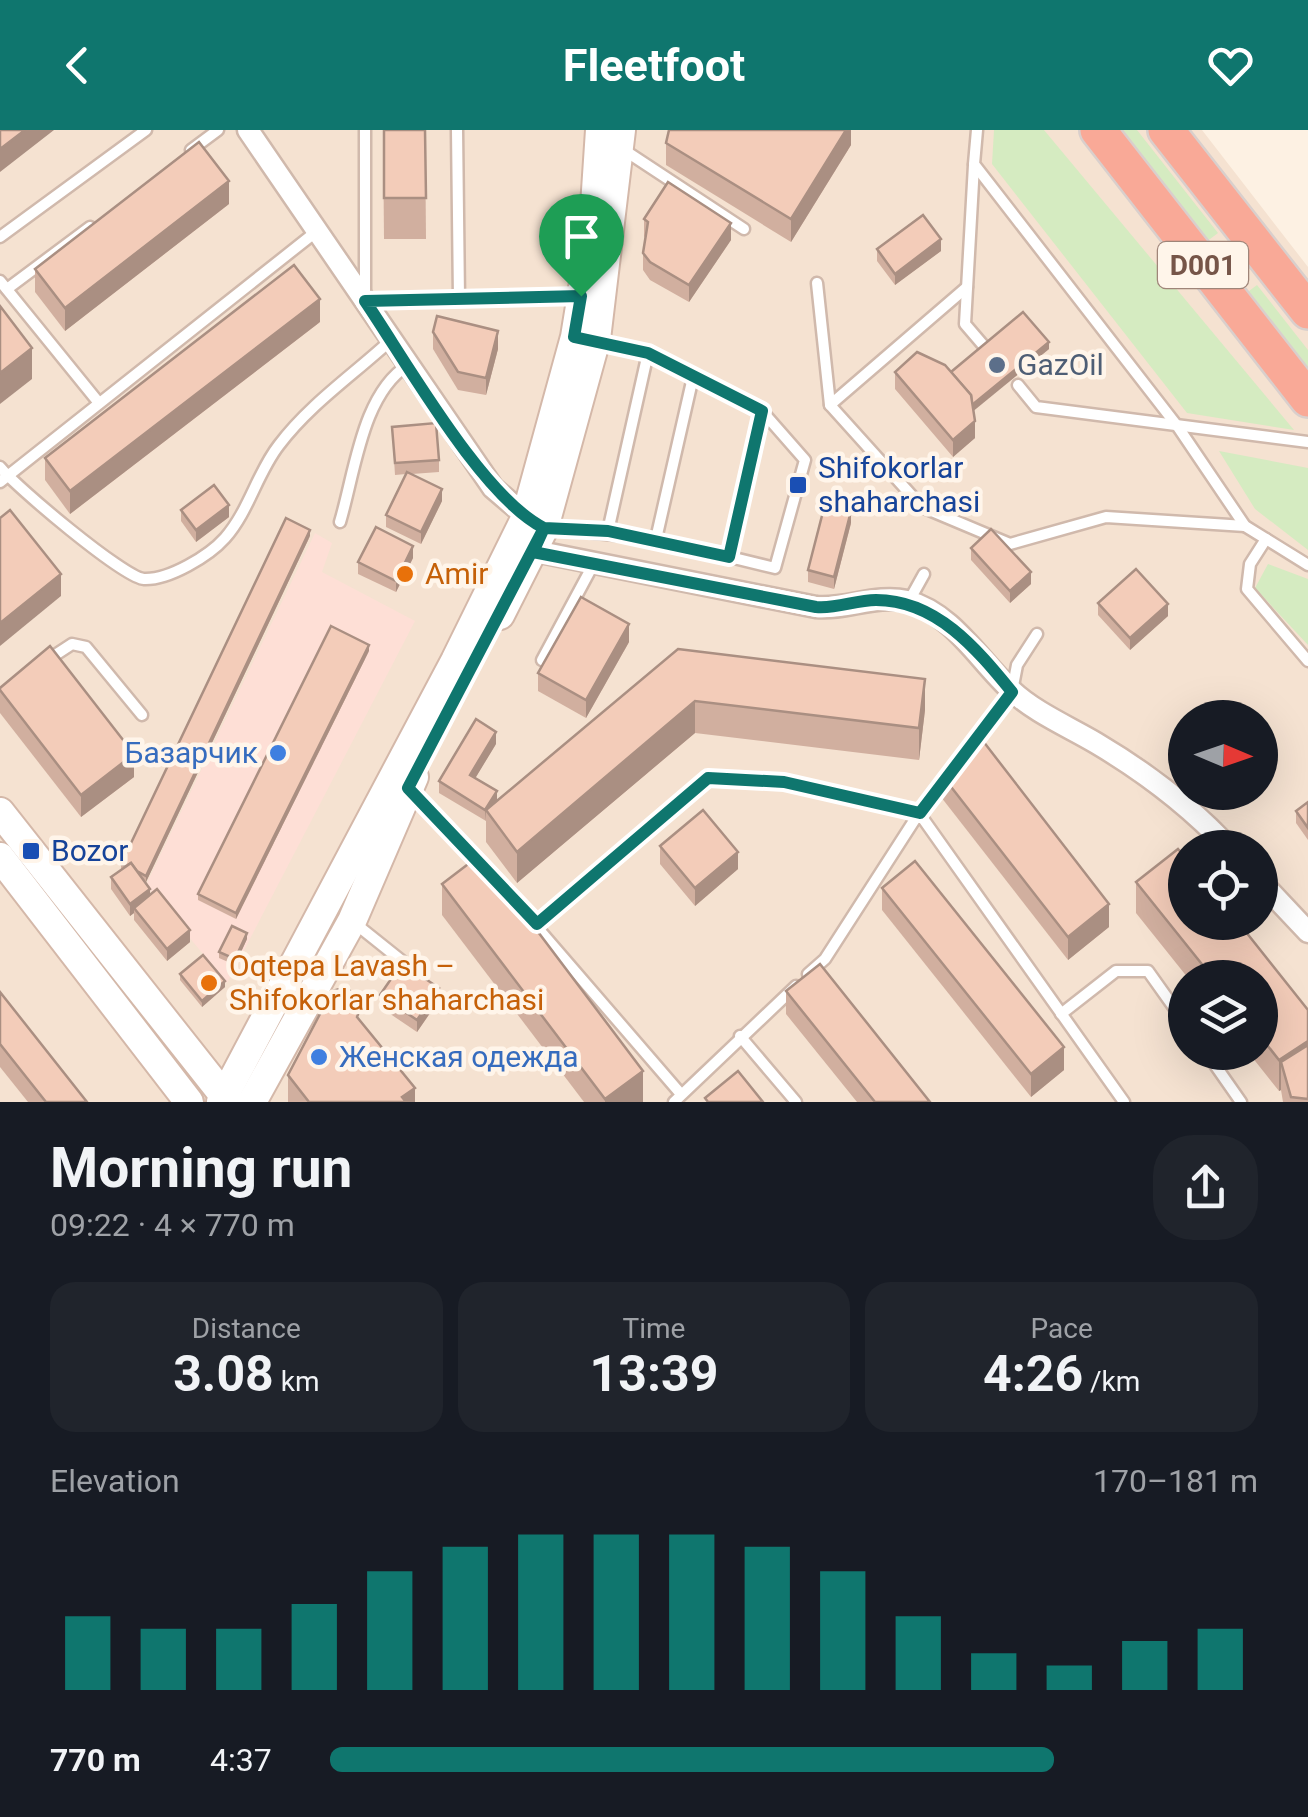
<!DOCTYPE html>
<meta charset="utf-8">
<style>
body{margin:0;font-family:Roboto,sans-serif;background:#20242c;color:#f1f3f6;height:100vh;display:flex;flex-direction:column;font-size:38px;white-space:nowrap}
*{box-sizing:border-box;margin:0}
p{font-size:32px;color:#9ea1a6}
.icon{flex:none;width:55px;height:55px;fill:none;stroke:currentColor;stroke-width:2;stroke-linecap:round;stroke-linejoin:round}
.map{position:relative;height:972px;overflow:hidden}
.details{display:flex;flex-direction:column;background:#171b24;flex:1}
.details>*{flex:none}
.needle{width:65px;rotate:92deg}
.buttons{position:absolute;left:1168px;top:570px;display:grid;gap:20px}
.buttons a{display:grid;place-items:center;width:110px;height:110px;border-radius:50%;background:#171b24;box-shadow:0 10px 40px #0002;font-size:50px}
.pin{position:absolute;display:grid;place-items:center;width:85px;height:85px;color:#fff;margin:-102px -42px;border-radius:50% 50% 50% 0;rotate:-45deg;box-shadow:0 0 10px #0007}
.pin .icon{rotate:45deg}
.round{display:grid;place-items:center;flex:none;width:105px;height:105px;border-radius:40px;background:#20242c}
.summary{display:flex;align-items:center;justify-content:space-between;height:170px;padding:0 50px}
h1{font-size:55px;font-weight:700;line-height:75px}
.stats{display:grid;grid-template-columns:repeat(3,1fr);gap:15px;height:170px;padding:10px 50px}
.stats div{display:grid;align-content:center;border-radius:25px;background:#20242c;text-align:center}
.stats b{font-size:50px;font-weight:700}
.stats small{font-size:28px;font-weight:400}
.stats p{font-size:28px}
.chart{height:280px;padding:20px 50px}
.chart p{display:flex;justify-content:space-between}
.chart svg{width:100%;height:180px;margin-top:10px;stroke:#0f766e;stroke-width:6}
ul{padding:0 50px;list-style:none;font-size:32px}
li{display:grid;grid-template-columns:160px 120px 1fr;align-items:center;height:75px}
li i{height:25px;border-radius:12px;background:#0f766e}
header{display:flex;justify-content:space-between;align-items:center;height:130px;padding:0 50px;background:#0f766e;color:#fff;font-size:45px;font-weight:700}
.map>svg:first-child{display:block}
.residential{fill:#f5e2d1;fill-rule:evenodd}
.commercial{fill:#fedfd6}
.green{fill:#d5ebc1}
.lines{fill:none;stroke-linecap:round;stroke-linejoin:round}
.lane-casing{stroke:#d0b9ac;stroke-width:15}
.street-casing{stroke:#d0b9ac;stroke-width:25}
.secondary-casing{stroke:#d4b8a9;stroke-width:32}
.highway-casing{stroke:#d9cfcc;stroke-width:40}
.lane{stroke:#fff;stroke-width:10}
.street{stroke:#fff;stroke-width:20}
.secondary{stroke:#fff;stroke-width:28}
.highway{stroke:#f9a997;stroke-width:35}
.wall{fill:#d1af9f}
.shaded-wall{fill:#aa8f82}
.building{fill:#f3ccb9;stroke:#aa8f82;stroke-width:2.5}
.route-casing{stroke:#fff;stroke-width:20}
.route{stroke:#0f766e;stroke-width:12}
.service-dot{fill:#5c6f8a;stroke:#fff5ea;stroke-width:4}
.transit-dot{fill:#1a4fb4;stroke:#fff5ea;stroke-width:4}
.food-dot{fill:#e8710a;stroke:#fff5ea;stroke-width:4}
.shop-dot{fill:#3f7fe0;stroke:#fff5ea;stroke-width:4}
.labels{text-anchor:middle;stroke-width:9;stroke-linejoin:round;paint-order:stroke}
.shield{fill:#fff5ea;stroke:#9f8579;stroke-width:2.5}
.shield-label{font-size:28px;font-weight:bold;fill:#765548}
.service-label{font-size:30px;fill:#4e5e75;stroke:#fff5ea;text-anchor:start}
.transit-label{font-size:30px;fill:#164399;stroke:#fff5ea;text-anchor:start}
.food-label{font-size:30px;fill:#c56008;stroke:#fff5ea;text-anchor:start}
.shop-label{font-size:30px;fill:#366cbe;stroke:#fff5ea;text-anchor:end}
</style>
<header><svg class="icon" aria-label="back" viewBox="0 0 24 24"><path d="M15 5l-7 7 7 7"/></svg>Fleetfoot<svg class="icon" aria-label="heart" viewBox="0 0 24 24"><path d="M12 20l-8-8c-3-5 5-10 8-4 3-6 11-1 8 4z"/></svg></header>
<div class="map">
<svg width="1308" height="972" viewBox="0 0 1308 972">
<rect width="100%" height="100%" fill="#fdf1e3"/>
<path class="residential" d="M0,0H1202L1308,137V972H267L408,659L543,398L208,972H0ZM1185,588H1260V662H1185ZM1185,718H1260V792H1185ZM1185,848H1260V922H1185Z"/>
<path class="commercial" d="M315,403L332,413L322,442L415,491L227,853L146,755Z"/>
<g class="green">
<path d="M994,0H1044L1294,300L1187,283L992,34Z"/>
<path d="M1118,0H1137L1218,103L1206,112Z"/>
<path d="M1257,155L1308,220V244L1245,164Z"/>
<path d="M1219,321L1308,338V420L1255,379Z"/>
<path d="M1268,434L1308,449V515L1255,458Z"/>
</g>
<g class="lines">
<defs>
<g id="lane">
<path d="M365,0V171L578,166"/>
<path d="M457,0L459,169"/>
<path d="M977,0L974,34L1178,297L1245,396L1308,435"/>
<path d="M191,20L218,0"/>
<path d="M624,20L744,99"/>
<path d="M974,35L965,194L983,215"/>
<path d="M0,107L146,0"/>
<path d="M0,151L99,273"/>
<path d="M817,153L830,275"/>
<path d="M967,157L830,275L922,377L1010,414L1106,387L1245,396"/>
<path d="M7,159L90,97"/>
<path d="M1018,255L1036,277L1308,312"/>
<path d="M0,337C15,356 124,448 144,449C169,450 209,426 225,408C249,381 257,343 279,315C310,274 353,245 391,210"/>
<path d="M0,352L317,101"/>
<path d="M340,392C355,342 362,264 408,235"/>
<path d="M545,398L656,409L775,438L805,330L762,281L648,223L597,209"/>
<path d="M608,401L648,223"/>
<path d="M656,409L693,247"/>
<path d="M1266,409L1250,434L1247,459L1308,531"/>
<path d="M729,427L762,281"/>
<path d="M909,471L924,444"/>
<path d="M542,530L593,435"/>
<path d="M46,531L72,514L86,517L142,585"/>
<path d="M411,661L482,736"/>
<path d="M504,759L680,963"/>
<path d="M352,791L412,839"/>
<path d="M537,793L708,648L784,652L919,683L1124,972"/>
<path d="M808,844L825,829L919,683L1012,561L1017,535L1037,504"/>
<path d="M1061,884L1116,841H1148L1185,893"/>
<path d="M740,906L796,972"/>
<path d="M1206,922L1241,972"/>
<path d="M674,972L796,856"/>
</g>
<g id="street">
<path d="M248,0L493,358L533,392"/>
<path d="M520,418L816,477C846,480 876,464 907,471C953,483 979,531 1011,560C1034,582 1069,597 1096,613C1145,642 1190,676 1229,718"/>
<path d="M1260,751L1308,802"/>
</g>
<g id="secondary">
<path d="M500,485L544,398L596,209L621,0"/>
<path d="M0,682L229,972"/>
<path d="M0,727L189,972"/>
<path d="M221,972L455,531L525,389L575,207L594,91L600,0"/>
<path d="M252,972L352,791L414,647"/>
</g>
<g id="highway">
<path d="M1098,0L1308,269"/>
<path d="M1166,0L1308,181"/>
</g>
</defs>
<use href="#lane" class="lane-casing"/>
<use href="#street" class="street-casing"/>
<use href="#secondary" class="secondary-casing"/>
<use href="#highway" class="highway-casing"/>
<use href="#lane" class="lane"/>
<use href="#street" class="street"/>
<use href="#secondary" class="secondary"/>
<use href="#highway" class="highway"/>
</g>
<g class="wall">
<path d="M383,0H425L426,109H384Z"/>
<path d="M851,0V15L791,112L666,35V13Z"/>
<path d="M229,74L65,201L35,162V139Z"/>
<path d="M644,89L731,110L689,172L650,150L643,140V123L645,108L644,106Z"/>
<path d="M877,119L941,121L895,155L877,131Z"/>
<path d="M320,192L70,384L45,350V328Z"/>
<path d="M433,202L498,219L486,265L458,260L433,219Z"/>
<path d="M1049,219L973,280L975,308L953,327L895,259V242H951Z"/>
<path d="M392,297L439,330V342L412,344L442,371L421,414L386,397V385L406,344L395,345Z"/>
<path d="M181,380L229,387L196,412L181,391Z"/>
<path d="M851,393L834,459L808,452V440Z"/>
<path d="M310,406L146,752L143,751L150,765L190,812L167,831L134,790V783L130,786L111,759V747L121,740V734Z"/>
<path d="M971,418L1031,454L1010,473L971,430Z"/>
<path d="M413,428L396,462L358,444V432Z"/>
<path d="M1098,473L1168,486L1130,520L1098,485Z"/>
<path d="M629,512L586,588L538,561V543Z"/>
<path d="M678,519L925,580L919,630L695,603L517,753L486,712V691L439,663V651L496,614L475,648L497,671Z"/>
<path d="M369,521L236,789L198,770V764Z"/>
<path d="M0,558L134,647L81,687L0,583Z"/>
<path d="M941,644L1109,797L1068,830L941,667Z"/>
<path d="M1308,672V710L1296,693V681Z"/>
<path d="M660,716L738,739L695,776L660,734Z"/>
<path d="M1136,752L1308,880V972H1283L1281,960L1279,961L1248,922H1260V848H1188L1136,783Z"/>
<path d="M442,754L643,972H584L442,785Z"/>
<path d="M882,758L1064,940L1031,967L882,780Z"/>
<path d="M247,809L235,835L219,828V822Z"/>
<path d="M180,844L225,857L202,877L180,850Z"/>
<path d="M786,861L930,972H857L786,884Z"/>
<path d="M0,862L87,972H28L0,937Z"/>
<path d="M380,865L439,870L417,902L380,877Z"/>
<path d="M361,892L415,972H288V945Z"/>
</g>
<g class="shaded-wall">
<path d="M25,0H54L0,42V19Z"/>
<path d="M846,0H851V15L791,112V89Z"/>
<path d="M229,51V74L65,201V178Z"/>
<path d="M731,93V110L689,172V155Z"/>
<path d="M941,109V121L895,155V144Z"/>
<path d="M320,169V192L70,384V361Z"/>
<path d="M498,201V219L486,265V248Z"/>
<path d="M1049,212V219L971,283V277Z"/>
<path d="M32,218V249L0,274V243Z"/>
<path d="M975,291V308L953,327V310Z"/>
<path d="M442,359V371L421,414V402Z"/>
<path d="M229,375V387L196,412V400Z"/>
<path d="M851,381V393L834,459V447Z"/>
<path d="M310,400V406L146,752V746Z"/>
<path d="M413,416V428L396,462V451Z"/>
<path d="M1031,442V454L1010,473V461Z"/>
<path d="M61,444V466L0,516V493Z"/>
<path d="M1168,474V486L1130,520V508Z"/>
<path d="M629,494V512L586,588V570Z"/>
<path d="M369,515V521L236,789V783Z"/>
<path d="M925,549V580L919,630V598Z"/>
<path d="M695,571V603L517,753V722Z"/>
<path d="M496,602V614L470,657V645Z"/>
<path d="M134,624V647L81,687V665Z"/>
<path d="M497,661V673L486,680L485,691V680Z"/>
<path d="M738,722V739L695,776V758Z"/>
<path d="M150,759V771L134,778V783L130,786V774Z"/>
<path d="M1109,774V797L1068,830V807Z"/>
<path d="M190,800V812L167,831V819Z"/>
<path d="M247,803V809L235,835V829Z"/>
<path d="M225,851V857L202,877V871Z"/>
<path d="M439,858V870L417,902V890Z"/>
<path d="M1308,911V942L1281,932V960L1279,961V930Z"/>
<path d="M1064,917V940L1031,967V944Z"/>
<path d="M643,941V972H605V969Z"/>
<path d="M415,958V972H402V967Z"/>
</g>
<g class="building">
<path d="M0,0H25L0,19Z"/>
<path d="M384,0H425L426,68H384Z"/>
<path d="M669,0H846L791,89L666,13Z"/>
<path d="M199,12L229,51L65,178L35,139Z"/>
<path d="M668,52L731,93L689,155L650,132L643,123L648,92L644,89Z"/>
<path d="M923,85L941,109L895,144L877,119Z"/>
<path d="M294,135L320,169L70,361L45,328Z"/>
<path d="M0,176L32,218L0,243Z"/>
<path d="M1023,182L1049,212L972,275L971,265L951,242Z"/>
<path d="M437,186L498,201L486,248L458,242L433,202Z"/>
<path d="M917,222L945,235L971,265L975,291L953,310L895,242Z"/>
<path d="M436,293L439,330L395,333L392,297Z"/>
<path d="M407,342L442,359L421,402L386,385Z"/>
<path d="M214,355L229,375L196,400L181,380Z"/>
<path d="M825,374L851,381L834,447L808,440Z"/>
<path d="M10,380L61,444L0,493V388Z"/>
<path d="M286,388L310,400L146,746L137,741L131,733L126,736L121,734Z"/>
<path d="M376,397L413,416L396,451L358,432Z"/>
<path d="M991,399L1031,442L1010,461L971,418Z"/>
<path d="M1136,439L1168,474L1130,508L1098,473Z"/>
<path d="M581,467L629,494L586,570L538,543Z"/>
<path d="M331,496L369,515L236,783L198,764Z"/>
<path d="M50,516L134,624L81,665L0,560V558Z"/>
<path d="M678,519L925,549L919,598L695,571L517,722L486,680Z"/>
<path d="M476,589L496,602L470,645L497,661L485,680L439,651Z"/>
<path d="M983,611L1109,774L1068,807L941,644Z"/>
<path d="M1308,672V698L1296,681Z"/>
<path d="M703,680L738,722L695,758L660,716Z"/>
<path d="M1178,719L1185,727V792H1238L1308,880V911L1279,930L1260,906V848H1213L1136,752Z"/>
<path d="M480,725L643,941L605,969L442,754Z"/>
<path d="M915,731L1064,917L1031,944L882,758Z"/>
<path d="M131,733L150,759L130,774L111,747Z"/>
<path d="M157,759L190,800L167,819L134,778Z"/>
<path d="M232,796L247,803L235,829L219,822Z"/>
<path d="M203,825L225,851L202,871L180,844Z"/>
<path d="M402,833L439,858L417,890L380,865Z"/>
<path d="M820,834L930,972H875L786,861Z"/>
<path d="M347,857L361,876L357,887L415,958L402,967L406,972H309L288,945L332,861Z"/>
<path d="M0,862L87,972H46L0,914Z"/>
<path d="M1308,915V969L1291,967L1281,932Z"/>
<path d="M738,941L763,972H708L705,968Z"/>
</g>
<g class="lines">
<defs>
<path id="route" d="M581,166L365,171C406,231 482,367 544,398L533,422L816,477C837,479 855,470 876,470C936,470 976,518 1012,562L920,683L784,652L708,648L537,794L408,658L544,398L608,401L729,427L762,281L648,223L574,207L581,166"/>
</defs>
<use href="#route" class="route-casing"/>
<use href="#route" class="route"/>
</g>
<circle class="service-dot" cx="997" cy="235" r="10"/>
<g class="transit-dot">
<rect x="788" y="345" width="20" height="20" rx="5"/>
<rect x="21" y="711" width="20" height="20" rx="5"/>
</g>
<g class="food-dot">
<circle cx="405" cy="444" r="10"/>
<circle cx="209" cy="853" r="10"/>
</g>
<g class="shop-dot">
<circle cx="278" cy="623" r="10"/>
<circle cx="319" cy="927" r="10"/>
</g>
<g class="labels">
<rect class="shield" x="1158" y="112" width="90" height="46" rx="8"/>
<g class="shield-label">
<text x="1203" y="145">D001</text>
</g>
<g class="service-label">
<text x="1017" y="245">GazOil</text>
</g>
<g class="transit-label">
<text x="818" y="348">Shifokorlar<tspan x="818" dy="34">shaharchasi</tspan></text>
<text x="51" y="731">Bozor</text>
</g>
<g class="food-label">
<text x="425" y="454">Amir</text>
<text x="229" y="846">Oqtepa Lavash –<tspan x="229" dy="34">Shifokorlar shaharchasi</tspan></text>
</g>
<g class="shop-label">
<text x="258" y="633">Базарчик</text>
<text x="339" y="937" text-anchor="start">Женская одежда</text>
</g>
</g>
</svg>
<div class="buttons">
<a><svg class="needle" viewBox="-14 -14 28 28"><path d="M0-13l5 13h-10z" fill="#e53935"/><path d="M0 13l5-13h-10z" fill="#9ea1a6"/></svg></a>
<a><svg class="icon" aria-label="locate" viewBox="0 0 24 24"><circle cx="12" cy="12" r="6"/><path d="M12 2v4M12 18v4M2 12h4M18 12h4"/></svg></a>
<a><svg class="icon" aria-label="layers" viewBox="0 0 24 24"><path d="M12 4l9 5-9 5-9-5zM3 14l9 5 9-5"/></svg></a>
</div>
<div class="pin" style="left:581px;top:166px;background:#1e9e55"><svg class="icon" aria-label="arrive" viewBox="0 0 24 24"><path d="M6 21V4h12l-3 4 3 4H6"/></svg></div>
</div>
<section class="details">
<div class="summary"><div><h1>Morning run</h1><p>09:22 · 4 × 770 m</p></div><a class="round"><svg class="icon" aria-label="share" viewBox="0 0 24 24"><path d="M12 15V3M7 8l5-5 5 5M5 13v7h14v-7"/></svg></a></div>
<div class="stats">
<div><p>Distance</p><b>3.08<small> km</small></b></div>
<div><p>Time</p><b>13:39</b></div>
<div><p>Pace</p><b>4:26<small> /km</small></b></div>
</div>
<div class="chart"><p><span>Elevation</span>170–181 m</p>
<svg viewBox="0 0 160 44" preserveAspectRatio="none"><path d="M5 44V26M15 44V29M25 44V29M35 44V23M45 44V15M55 44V9M65 44V6M75 44V6M85 44V6M95 44V9M105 44V15M115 44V26M125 44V35M135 44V38M145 44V32M155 44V29"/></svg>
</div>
<ul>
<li><b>770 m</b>4:37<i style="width:78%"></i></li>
</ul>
</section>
